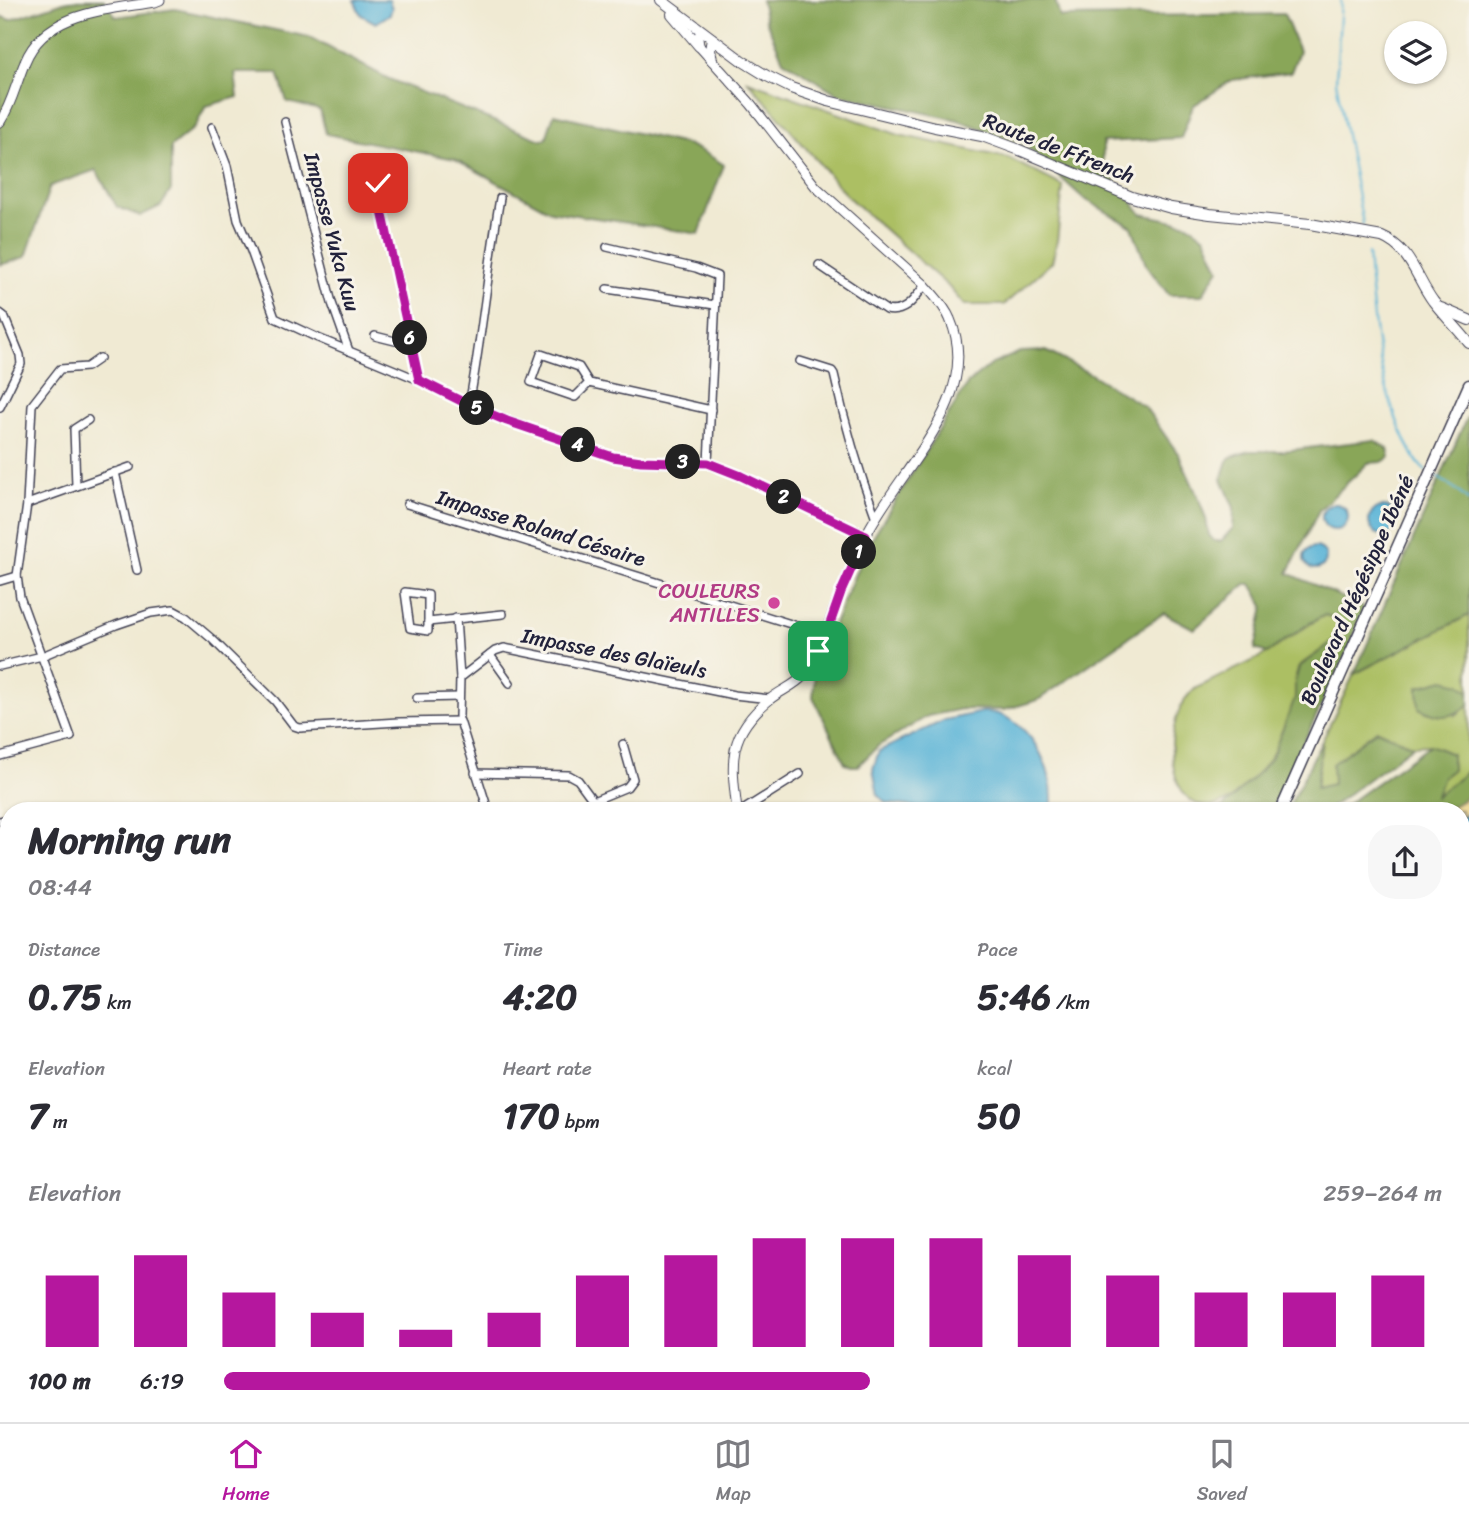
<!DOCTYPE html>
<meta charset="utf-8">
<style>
body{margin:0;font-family:Sriracha,sans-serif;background:#f7f7f7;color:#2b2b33;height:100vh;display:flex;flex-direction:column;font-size:26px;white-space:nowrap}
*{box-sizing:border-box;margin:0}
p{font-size:23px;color:#7c7c81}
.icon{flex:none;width:38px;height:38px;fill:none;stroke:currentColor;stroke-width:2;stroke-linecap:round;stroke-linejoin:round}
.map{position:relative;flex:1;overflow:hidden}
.sheet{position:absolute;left:0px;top:802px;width:1470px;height:621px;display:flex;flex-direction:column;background:#fff;border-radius:28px 28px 0 0;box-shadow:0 2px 5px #0004}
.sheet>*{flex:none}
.fabs{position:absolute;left:1384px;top:21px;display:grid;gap:14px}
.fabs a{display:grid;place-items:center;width:63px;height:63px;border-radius:50%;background:#fff;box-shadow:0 2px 5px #0004;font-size:35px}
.pin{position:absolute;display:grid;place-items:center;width:60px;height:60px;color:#fff;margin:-30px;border-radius:14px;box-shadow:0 4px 10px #0006}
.km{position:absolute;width:35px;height:35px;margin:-18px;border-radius:50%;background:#222;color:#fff;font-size:19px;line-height:35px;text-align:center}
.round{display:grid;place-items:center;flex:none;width:74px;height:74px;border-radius:28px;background:#f7f7f7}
.head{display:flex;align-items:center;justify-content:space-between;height:119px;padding:0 28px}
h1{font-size:38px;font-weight:700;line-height:52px}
.stats{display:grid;grid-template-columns:repeat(3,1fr);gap:10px;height:119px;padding:7px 28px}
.stats div{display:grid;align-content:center}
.stats b{font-size:35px;font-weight:700}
.stats small{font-size:19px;font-weight:400}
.stats p{font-size:19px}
.chart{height:196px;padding:14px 28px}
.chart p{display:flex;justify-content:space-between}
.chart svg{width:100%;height:126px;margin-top:7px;stroke:#b5179e;stroke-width:6}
ul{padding:0 28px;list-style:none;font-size:23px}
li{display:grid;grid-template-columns:112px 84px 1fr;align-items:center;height:52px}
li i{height:18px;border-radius:9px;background:#b5179e}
.menu{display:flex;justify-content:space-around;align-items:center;height:98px;border-top:2px solid #e1e1e2;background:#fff;font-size:19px;color:#7c7c81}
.menu a{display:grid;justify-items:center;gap:4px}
.menu .selected{color:#b5179e}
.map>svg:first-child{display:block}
.green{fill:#acbf63;stroke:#67704f;stroke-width:2}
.forest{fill:#89a659;stroke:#56644a;stroke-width:2}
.sand{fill:#eeda9e;stroke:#887e6c;stroke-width:2}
.water{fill:#5ab4d7;stroke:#3e6b89;stroke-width:2}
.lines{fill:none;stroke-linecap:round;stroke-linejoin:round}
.stream{stroke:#5ab4d7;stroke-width:2}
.minor-casing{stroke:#414052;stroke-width:10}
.tertiary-casing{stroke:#414052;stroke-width:11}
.secondary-casing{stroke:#414052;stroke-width:12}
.primary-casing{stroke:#414052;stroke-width:13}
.minor{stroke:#fff;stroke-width:7}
.tertiary{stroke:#fff;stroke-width:9}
.secondary{stroke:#fff;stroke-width:10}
.primary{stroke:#fff;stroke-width:10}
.route-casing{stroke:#fff;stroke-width:14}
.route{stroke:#b5179e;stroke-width:9}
.hotel-dot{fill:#d1479c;stroke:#f7f3e8;stroke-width:2.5}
.labels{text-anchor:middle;stroke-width:6;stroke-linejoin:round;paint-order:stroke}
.street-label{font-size:21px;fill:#22223b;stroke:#f7f3e8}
.hotel-label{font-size:21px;fill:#b23c85;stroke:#f7f3e8;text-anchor:end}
</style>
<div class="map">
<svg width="1469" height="1422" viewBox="0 0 1469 1422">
<rect width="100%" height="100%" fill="#f7f3e8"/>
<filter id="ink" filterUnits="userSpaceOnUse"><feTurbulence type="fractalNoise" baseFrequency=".0143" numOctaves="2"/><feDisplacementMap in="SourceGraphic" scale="14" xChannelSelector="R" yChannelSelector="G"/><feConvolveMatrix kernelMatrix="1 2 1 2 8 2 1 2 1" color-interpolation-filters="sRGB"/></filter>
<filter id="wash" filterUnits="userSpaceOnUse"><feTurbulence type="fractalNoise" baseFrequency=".00686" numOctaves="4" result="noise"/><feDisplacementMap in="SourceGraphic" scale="28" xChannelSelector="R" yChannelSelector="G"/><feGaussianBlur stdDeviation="1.57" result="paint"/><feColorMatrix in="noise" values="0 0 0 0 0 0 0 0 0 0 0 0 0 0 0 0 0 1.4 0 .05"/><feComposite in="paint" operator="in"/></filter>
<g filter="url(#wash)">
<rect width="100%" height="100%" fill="#f0ead3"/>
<g class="green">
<path d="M748,81L899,135L1008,158L1063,186L1057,241L1052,262L1004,305H964L948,286L849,198Z"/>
<path d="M1325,615L1338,619L1341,626C1339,630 1337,636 1334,640C1326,651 1310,656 1300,666C1293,674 1297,687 1295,697C1294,705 1289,714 1286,722C1281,733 1278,746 1271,756C1262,772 1246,790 1231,799C1169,834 1156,728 1191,692C1195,688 1203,685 1209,682C1228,672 1249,664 1267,653C1287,641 1304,626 1325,615Z"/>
<path d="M1469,615V692L1460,684L1456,715L1469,705L1468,771L1435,797L1443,777L1430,745L1413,746L1377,730L1333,784L1316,788L1322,741L1354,674Z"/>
</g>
<g class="forest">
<path d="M79,0H104L116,17L175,9L309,37L389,79L541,140L546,139L554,114L689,145L707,154L724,165L699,234L550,211L455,159L326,134L320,110L287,102L278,73H235L238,97L206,106L195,127L171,147V190L161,206L140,216L117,207L96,170L50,186L26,257L0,265V16L10,20L64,2Z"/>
<path d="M761,0H1055L1060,17L1284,14L1299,51L1291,72L1232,80L1193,106L1181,138L1103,142V165L1142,214L1188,224L1205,237L1219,269L1202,295H1169L1146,265L1132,227L1083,198L1024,144L958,120L838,94L783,60L766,21Z"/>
<path d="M1046,351L1089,373L1145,407L1179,455L1199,499L1206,519L1209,535L1214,541H1221L1233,528L1234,508L1222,479L1229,458L1249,451H1283L1374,440L1388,449L1390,457L1382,462L1368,463L1319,510L1288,573L1364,607L1349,648L1271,810H1220L1261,770L1272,756L1295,698V682L1299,667L1333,641L1341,626L1338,619L1325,615L1310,623L1267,653L1255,649L1264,606L1251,584H1246L1194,629L1164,613L1038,700L1004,710L962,709L928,716L878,746L858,766H851L845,763L813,697L815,669L866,548L968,383L990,365L1020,352Z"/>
<path d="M1467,417L1469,419V615L1354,674Z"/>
<path d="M1444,680L1460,684L1469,692V705C1451,719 1439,719 1419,708L1418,687Z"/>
<path d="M1377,730L1413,746L1327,810H1287L1322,741L1316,788L1333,784L1332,764Z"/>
<path d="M1430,745L1452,754V770L1443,777L1436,796L1469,770V794L1462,801L1445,810H1339Z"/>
</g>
<path class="sand" d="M1469,794V812L1461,820V810H1445L1462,801Z"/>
<g class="water">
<path d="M354,0H389L392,8L390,14L376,23L361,15Z"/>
<circle cx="1335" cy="517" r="13"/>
<circle cx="1383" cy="521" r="14"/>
<circle cx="1315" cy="558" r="11"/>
<path d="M982,712C1027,710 1058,771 1051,810H919L915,807L887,803L878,795L873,769L879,751L945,720Z"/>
<path d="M1469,812V1422H891L897,1419L917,1414H1461V820Z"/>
</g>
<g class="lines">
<g class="stream">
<path d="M1341,0L1336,81L1363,224"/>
<path d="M1368,253C1373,319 1378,390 1410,449C1415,458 1418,465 1426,471"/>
<path d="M1434,475L1454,488L1469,501"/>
</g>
</g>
</g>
<g filter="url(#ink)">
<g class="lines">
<defs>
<g id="minor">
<path d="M285,122L332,303L349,351"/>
<path d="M212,127L227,166L238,220L251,251L275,318L318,338L419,380L469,405L507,421L613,457L641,462L708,463L741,476L866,536"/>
<path d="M404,181L378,183L377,188L419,380"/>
<path d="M607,247L696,268L717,276L708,463"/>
<path d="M819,265L886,310C906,314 914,299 925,285"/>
<path d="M607,289L715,305"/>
<path d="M0,313L4,316L20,355L21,364L0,407"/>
<path d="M375,336L395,341L410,340"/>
<path d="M800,361L832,371L834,374C845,425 858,469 876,518"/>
<path d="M589,383L575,397L531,382L541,354L579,367L589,383L711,410"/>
<path d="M469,405C482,336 488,267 500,198"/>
<path d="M115,472L137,570"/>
<path d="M76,486L74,429L88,420"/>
<path d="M27,504L130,467"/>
<path d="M407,504L826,635"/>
<path d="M0,581L17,576"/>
<path d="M405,592L428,595V631L410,628Z"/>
<path d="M456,618L460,678L459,716"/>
<path d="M428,622L503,614"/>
<path d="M490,655L510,683"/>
<path d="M0,666L42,656L116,625L151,613L173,610L186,617L212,639L275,701L294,726L300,728L398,722L460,721L488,810"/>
<path d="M460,678L495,651L504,648L734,695L770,699"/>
<path d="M417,698L459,697"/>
<path d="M0,756L71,737L20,597L17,576L27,504L32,405L60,369L87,367L100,358"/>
<path d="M475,773L569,775L578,780L600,810"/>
<path d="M593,801L627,787L633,779L623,744"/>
<path d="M743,810L800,774"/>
<path d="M0,821L9,819"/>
<path d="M0,947L1,962"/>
<path d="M0,983L4,1003L3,1019L9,1030"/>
<path d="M0,1374L9,1398"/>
<path d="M14,1414L16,1422"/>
<path d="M150,1414L151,1422"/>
<path d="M254,1414L255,1422"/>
<path d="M324,1414L326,1422"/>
<path d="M387,1414L390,1422"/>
<path d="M628,1414L631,1422"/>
<path d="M693,1414L695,1422"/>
<path d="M743,1414L745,1422"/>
<path d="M69,1422L96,1415"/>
<path d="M522,1422L530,1414"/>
</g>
<g id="tertiary">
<path d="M701,31L698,38L699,46L751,104L816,187L925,285C934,296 945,306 950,319C985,399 895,473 864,539C856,557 848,575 841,593C829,620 822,651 804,675C795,686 779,691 769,700C727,734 731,762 737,810"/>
<path d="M0,122C12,104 16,83 25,62C46,11 108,10 155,2L160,0"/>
</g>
<g id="secondary">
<path d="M661,0L741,60L767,76L791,88L828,101L935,127L982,136L1017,149L1132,197L1171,208L1210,214L1310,224L1382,237C1411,249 1416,278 1433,301C1444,315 1457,328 1469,343"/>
<path d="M672,14L699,46"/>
<path d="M712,39L710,50L712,60"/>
<path d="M1441,308L1469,320"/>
</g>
<g id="primary">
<path d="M1281,810L1469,385"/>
<path d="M766,1422L785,1414"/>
<path d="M788,1422L806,1414"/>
</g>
</defs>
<use href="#minor" class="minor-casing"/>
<use href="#tertiary" class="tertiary-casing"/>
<use href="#secondary" class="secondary-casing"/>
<use href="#primary" class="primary-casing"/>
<use href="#minor" class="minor"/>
<use href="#tertiary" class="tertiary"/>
<use href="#secondary" class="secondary"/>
<use href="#primary" class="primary"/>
</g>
</g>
<g class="lines" filter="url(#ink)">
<defs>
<path id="route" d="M378,183L377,188L419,380L469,405L507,421L613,457L641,461L708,463L741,476L866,536L841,592L826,635L818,651"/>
</defs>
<use href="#route" class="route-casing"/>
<use href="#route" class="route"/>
</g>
<circle class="hotel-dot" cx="774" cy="603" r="7"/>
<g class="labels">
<g class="street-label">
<text transform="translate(1059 148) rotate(21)" y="7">Route de Ffrench</text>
<text transform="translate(332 232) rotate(75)" y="7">Impasse Yuka Kuu</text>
<text transform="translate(541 528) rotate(17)" y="7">Impasse Roland Césaire</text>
<text transform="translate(1357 590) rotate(-66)" y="7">Boulevard Hégésippe Ibéné</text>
<text transform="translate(614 653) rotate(11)" y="7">Impasse des Glaïeuls</text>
</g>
<g class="hotel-label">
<text x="760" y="598">COULEURS<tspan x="760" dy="24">ANTILLES</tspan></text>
</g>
</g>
</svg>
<div class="fabs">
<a><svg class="icon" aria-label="layers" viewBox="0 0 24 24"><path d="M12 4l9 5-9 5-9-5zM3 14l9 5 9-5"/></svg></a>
</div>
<div class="pin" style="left:818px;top:651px;background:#1e9e55"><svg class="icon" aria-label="arrive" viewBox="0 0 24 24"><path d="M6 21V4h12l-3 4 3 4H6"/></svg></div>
<div class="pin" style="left:378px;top:183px;background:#d93025"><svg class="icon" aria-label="check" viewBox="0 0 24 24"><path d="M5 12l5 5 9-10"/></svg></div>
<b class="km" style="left:859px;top:552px">1</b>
<b class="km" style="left:784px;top:497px">2</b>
<b class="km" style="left:683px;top:462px">3</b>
<b class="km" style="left:578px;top:445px">4</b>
<b class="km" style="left:477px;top:408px">5</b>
<b class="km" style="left:410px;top:338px">6</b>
<section class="sheet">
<div class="head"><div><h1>Morning run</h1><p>08:44</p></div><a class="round"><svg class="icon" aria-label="share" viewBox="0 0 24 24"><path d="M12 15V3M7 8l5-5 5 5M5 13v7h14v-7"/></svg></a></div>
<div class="stats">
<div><p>Distance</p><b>0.75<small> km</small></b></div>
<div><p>Time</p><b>4:20</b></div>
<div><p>Pace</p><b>5:46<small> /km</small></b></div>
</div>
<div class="stats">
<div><p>Elevation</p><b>7<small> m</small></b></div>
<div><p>Heart rate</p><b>170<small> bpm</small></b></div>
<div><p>kcal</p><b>50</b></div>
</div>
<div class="chart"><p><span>Elevation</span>259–264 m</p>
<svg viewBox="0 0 160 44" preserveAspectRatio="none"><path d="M5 44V19M15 44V12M25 44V25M35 44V32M45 44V38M55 44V32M65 44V19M75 44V12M85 44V6M95 44V6M105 44V6M115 44V12M125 44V19M135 44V25M145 44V25M155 44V19"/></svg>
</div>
<ul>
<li><b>100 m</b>6:19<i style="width:53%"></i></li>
</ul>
</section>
</div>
<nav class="menu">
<a class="selected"><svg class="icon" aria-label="home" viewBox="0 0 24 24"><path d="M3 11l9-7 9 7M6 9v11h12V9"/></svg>Home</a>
<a><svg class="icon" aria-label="map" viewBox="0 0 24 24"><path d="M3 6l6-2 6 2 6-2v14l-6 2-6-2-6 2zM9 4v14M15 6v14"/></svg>Map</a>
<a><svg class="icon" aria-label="saved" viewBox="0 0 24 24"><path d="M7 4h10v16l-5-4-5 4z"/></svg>Saved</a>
</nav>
